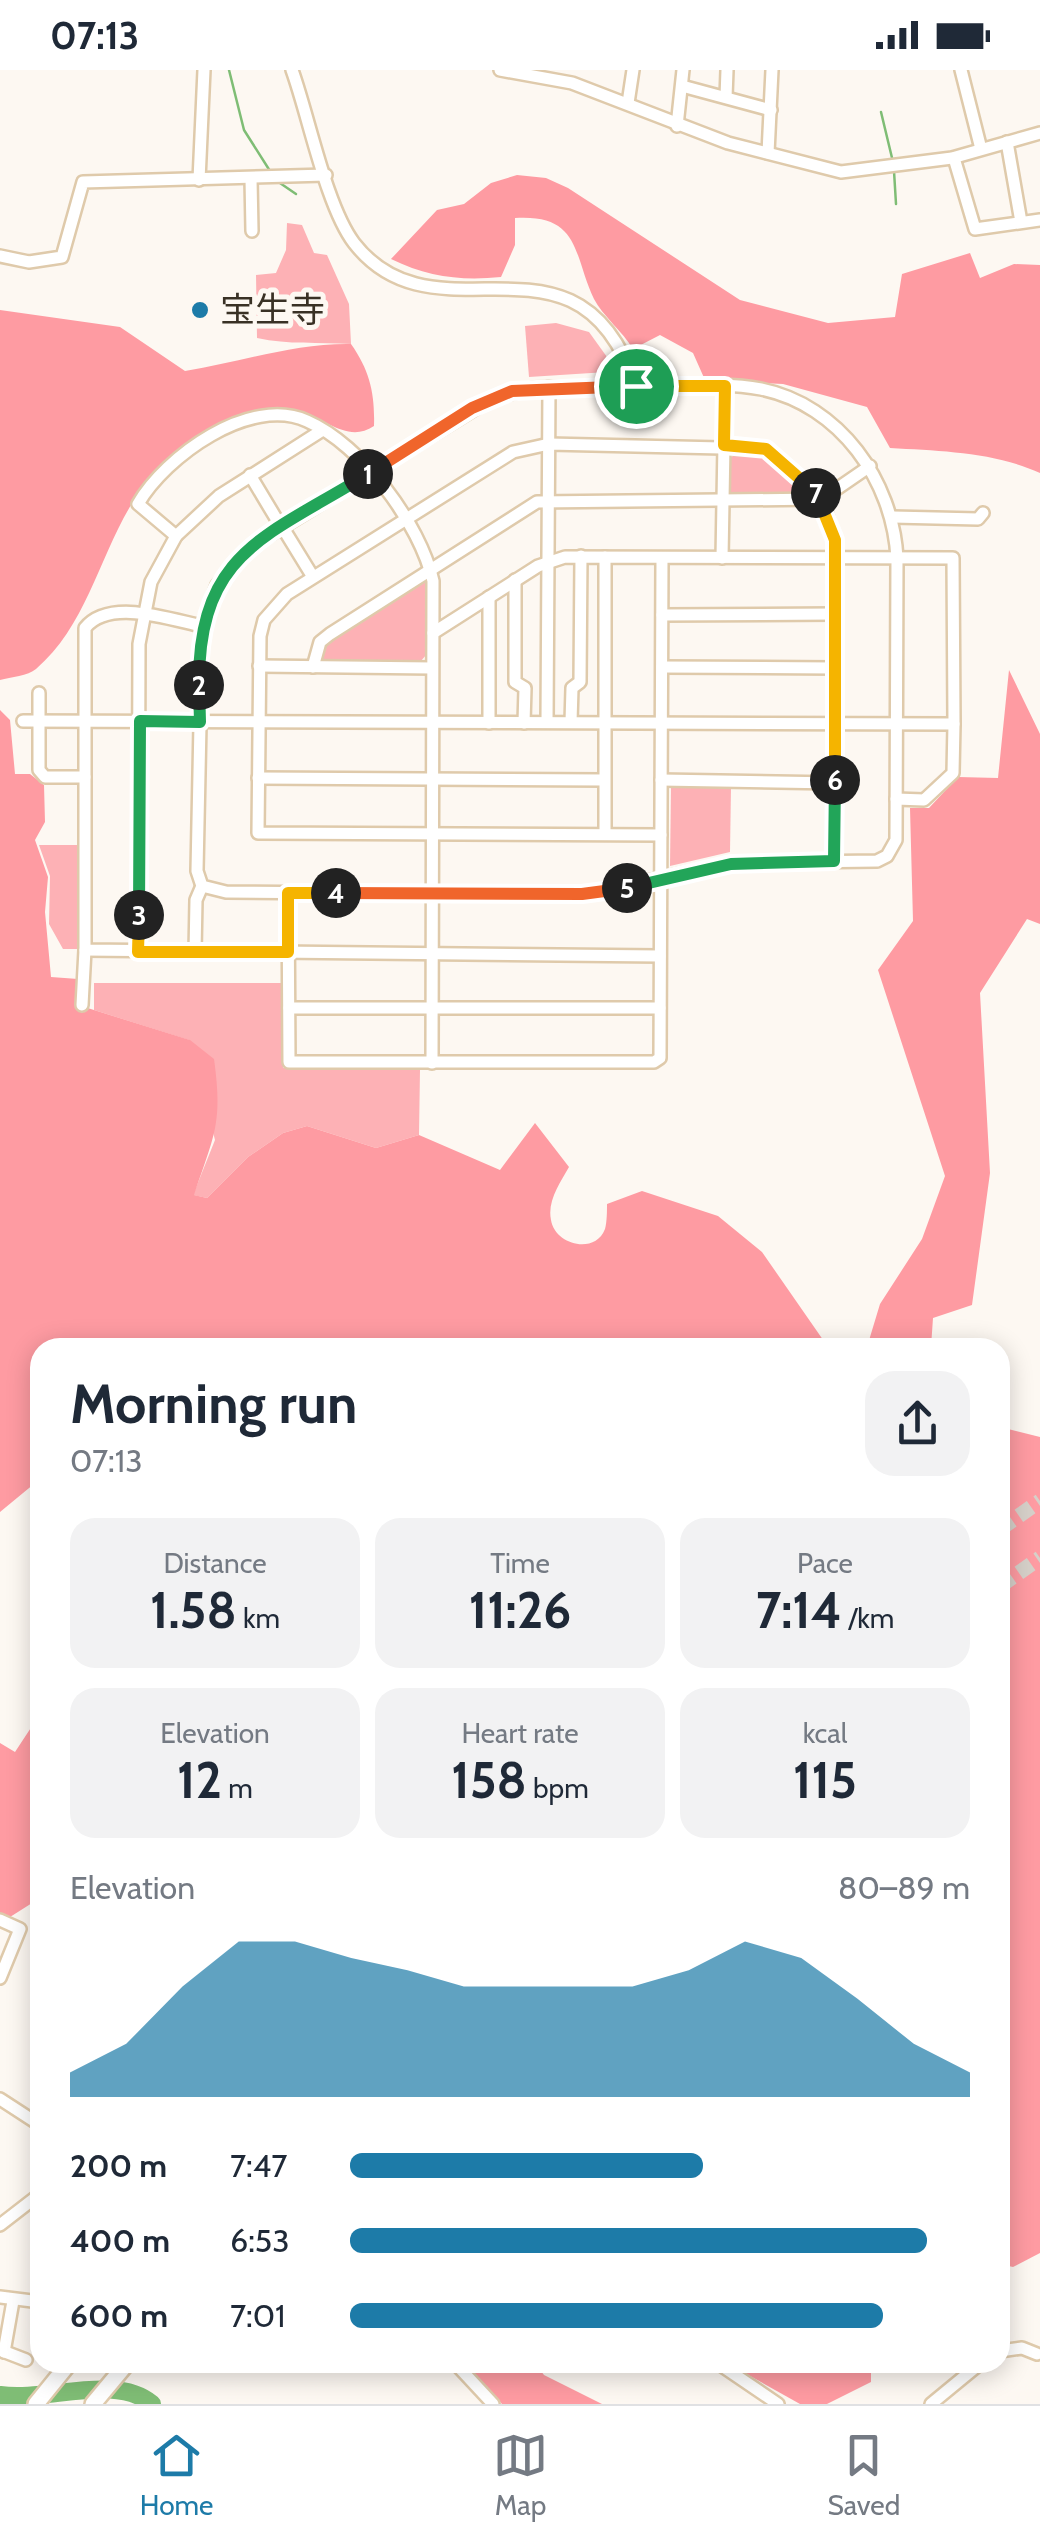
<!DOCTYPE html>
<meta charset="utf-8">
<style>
body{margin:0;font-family:Cabin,"Noto Sans JP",sans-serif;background:#f2f2f3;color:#1f2937;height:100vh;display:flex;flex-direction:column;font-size:38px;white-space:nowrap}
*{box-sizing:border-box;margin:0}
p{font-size:32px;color:#747a83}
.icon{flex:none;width:55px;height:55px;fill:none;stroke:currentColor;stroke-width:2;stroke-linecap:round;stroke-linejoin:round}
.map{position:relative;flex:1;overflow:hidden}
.sheet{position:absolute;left:30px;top:1268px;width:980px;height:1035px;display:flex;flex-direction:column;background:#fff;border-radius:30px;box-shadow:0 5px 25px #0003}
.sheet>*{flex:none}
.pin{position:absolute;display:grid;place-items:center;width:85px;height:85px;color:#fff;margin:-42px;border:5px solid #fff;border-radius:50%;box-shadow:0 2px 10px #0007}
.km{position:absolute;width:50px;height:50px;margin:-25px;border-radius:50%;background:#222;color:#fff;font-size:28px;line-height:50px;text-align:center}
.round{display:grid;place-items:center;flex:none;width:105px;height:105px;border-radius:30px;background:#f2f2f3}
.summary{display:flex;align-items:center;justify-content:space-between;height:170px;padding:0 40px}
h1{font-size:55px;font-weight:700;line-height:75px}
.metrics{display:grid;grid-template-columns:repeat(3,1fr);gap:15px;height:170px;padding:10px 40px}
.metrics div{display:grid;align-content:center;border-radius:25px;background:#f2f2f3;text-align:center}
.metrics b{font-size:50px;font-weight:700}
.metrics small{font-size:28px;font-weight:400}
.metrics p{font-size:28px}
.chart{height:280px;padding:20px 40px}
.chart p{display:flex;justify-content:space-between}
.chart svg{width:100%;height:180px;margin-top:10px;fill:#1d7ba8;opacity:.7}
ul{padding:0 40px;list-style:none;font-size:32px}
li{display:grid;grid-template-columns:160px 120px 1fr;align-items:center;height:75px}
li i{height:25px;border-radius:12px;background:#1d7ba8}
.status{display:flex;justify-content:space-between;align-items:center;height:70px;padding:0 50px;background:#fff;direction:ltr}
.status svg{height:28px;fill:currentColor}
.dock{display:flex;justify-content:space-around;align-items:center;height:140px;border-top:2px solid #e0e1e3;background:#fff;font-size:28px;color:#747a83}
.dock a{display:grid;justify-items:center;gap:5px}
.dock .selected{color:#1d7ba8}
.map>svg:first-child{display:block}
.green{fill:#fdb1b5}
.forest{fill:#fe9ba2}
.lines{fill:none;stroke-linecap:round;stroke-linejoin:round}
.stream{stroke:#7fbd75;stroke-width:2.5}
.river{stroke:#7fbd75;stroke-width:18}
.highway-tunnel{stroke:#d6d0c9;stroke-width:15;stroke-dasharray:15 8;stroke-linecap:butt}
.minor-casing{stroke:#dfcaab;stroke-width:16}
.highway-casing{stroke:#dfcaab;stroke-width:20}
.minor{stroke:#fff;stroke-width:11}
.highway{stroke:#fff;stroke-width:15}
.split-1-casing{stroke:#fff;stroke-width:20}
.split-2-casing{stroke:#fff;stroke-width:20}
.split-3-casing{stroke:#fff;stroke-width:20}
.split-4-casing{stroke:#fff;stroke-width:20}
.split-5-casing{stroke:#fff;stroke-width:20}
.split-6-casing{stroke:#fff;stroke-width:20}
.split-7-casing{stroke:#fff;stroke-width:20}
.split-8-casing{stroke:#fff;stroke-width:20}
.split-1{stroke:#f0652b;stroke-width:12}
.split-2{stroke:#22a559;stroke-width:12}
.split-3{stroke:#22a559;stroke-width:12}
.split-4{stroke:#f5b400;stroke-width:12}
.split-5{stroke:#f0652b;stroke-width:12}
.split-6{stroke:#22a559;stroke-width:12}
.split-7{stroke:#f5b400;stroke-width:12}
.split-8{stroke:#f5b400;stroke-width:12}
.poi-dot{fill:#1d7ba8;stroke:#fdf8f2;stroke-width:4}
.labels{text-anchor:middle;stroke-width:10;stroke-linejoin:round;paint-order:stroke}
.poi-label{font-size:35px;fill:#393125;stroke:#fdf8f2;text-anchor:start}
</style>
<div class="status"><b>07:13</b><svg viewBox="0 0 49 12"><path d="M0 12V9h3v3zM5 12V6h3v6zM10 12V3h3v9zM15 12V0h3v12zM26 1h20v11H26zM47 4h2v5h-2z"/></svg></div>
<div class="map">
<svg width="1040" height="2334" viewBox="0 0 1040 2334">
<rect width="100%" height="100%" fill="#fdf8f2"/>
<g class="green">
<path d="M287,153L302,155L314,183L327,185L349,234L351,274C318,272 289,275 257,268L256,205L276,203L286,180Z"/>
<path d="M556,253L589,262L607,287V302L529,307L525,256Z"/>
<path d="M737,383L765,385L807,421L803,426L734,425L729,420L730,388Z"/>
<path d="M421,510L426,513L427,584L420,592L321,591L326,575L334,566Z"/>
<path d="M671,717H731L730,782L670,796Z"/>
<path d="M39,775H78L79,879H63L49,854L50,806Z"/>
<path d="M94,913H283V998L420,1000L419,1065L376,1078L307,1056L283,1063L248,1087L207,1128L193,1125L215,1070L189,970L94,940Z"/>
</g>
<g class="forest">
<path d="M517,105L546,108L568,118L740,230L828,253L895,247L902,204L970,183L980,208L1014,194L1040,195V403C994,382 941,381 890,378L867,337L783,314L705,310L693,283L660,265L633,279C623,262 602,245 594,229C573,185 581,144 515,148V175L501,207C461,211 428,207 391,189L437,140L464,134L491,113Z"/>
<path d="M0,240L120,257L185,301C241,292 295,273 351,274C370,301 375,324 374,356C349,373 327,350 304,343C255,328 199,363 165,393C103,448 100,544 36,599C28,606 11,607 0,610Z"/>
<path d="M1009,600L1040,664V854L1027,849L980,923L990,1103L972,1235L933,1248L931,1277H867L880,1234L922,1169L945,1106L878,900L913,851L910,738H929L958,707L998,708Z"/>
<path d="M0,640L10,650L15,704H30L44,715L45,752L35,770L48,807L45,842L51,907L78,909V935L190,970L214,989C223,1054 214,1065 194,1125L207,1128L248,1087L283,1063L307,1056L376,1078L419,1065L500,1100L535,1053L569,1097C560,1113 547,1131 551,1150C555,1175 595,1185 605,1159C607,1152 607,1141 607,1134L642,1121L718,1146L762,1182L828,1277L40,1278V1409L0,1442Z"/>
<path d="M1000,1357L1040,1367V2183L1013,2197L1000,2194Z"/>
<path d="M40,1644V1828L10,1847L0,1848V1673L15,1682Z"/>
<path d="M463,2293H535L544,2305L602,2334H502Z"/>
<path d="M727,2293H871V2312L827,2334H800Z"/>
</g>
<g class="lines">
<g class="stream">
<path d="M229,0L244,60L270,101"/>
<path d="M881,42L893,92"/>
<path d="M894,101L896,134"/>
<path d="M277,111L296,124"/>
</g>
<path class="river" d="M0,2325C47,2332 115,2303 152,2334"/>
<g class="highway-tunnel">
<path d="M1000,1459L1040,1431"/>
<path d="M1000,1516L1040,1488"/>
</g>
<defs>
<g id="minor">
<path d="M292,0C309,47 326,136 354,173C437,280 577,141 636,316"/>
<path d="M500,0L572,13L728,73L841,102L952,88L1040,63"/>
<path d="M961,0L981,79"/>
<path d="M682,16L771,40"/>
<path d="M726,27L727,0"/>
<path d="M628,33L633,0"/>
<path d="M677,56L683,0"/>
<path d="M1007,72L1021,152"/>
<path d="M768,83L772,0"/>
<path d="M954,88L975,159L1040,150"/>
<path d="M251,109L252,161"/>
<path d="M199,110L204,0"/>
<path d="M0,186L29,192L62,187L83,112L326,105"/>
<path d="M636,316C676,317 721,311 761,319C840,335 893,411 897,488L896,770L887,786L877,791L731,793L582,825L226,822L202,816L197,801L202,556L217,515L252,476L493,328L534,318Z"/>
<path d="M250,405L277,450"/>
<path d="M893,447L978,449L983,443"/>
<path d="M286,463L313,507"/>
<path d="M176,466L219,426L321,361"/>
<path d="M722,488L725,316"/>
<path d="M515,510V612L525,618L524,653"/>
<path d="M662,545L835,544"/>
<path d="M202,556C169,549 109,528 85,558V880L660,886"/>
<path d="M259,596L432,598"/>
<path d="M313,597L320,572L330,564L537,432L822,429L870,396"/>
<path d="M662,597L835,598"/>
<path d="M39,623V700L45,707H85"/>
<path d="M23,651L954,654L953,488L565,487L538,496L433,563"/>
<path d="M547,652L549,317"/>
<path d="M571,652L572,618L580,612L581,486"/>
<path d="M489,653V527"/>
<path d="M258,708L604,710"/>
<path d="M661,710L835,713"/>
<path d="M896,729L924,730L953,703L954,654"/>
<path d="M605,764V487"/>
<path d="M661,765L258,763L260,566L264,550L287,524L513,382L549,374L766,379L822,429L835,470L834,791"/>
<path d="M288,823L289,992H654L660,988L662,488"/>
<path d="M138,881L139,574L151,512L176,466L138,434C165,387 250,325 307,351C362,375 420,454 433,511L432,993"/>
<path d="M195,882L196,830L202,816"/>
<path d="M82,935L85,880"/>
<path d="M289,938H660"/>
<path d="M0,1850L20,1859L0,1908"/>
<path d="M0,2029L40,2055"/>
<path d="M0,2155L40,2124"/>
<path d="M0,2227L40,2232"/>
<path d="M0,2280L26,2290"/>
<path d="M1000,2281L1022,2278L1037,2284"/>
<path d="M4,2282L13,2231"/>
<path d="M454,2292L493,2334"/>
<path d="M716,2292L778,2334"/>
<path d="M931,2334L982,2292"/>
</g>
<g id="highway">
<path d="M36,2334L70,2292"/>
<path d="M93,2334L128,2292"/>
</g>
</defs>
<use href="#minor" class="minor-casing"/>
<use href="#highway" class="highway-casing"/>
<use href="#minor" class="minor"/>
<use href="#highway" class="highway"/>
</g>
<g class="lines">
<defs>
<path id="split-1" d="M368,404L472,338L512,321L636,316"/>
<path id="split-2" d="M199,615C198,481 268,466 368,404"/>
<path id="split-3" d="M139,845L140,651L200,652L199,615"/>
<path id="split-4" d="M139,845L138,882H288V823H336"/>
<path id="split-5" d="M336,823L582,824L627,818"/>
<path id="split-6" d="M627,818L731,794L834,791L835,710"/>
<path id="split-7" d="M816,423L835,470V710"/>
<path id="split-8" d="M636,316H725L724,375L766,379L816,423"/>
</defs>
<use href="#split-1" class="split-1-casing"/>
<use href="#split-2" class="split-2-casing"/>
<use href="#split-3" class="split-3-casing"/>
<use href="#split-4" class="split-4-casing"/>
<use href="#split-5" class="split-5-casing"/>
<use href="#split-6" class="split-6-casing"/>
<use href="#split-7" class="split-7-casing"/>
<use href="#split-8" class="split-8-casing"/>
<use href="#split-1" class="split-1"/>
<use href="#split-2" class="split-2"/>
<use href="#split-3" class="split-3"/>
<use href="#split-4" class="split-4"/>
<use href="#split-5" class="split-5"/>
<use href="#split-6" class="split-6"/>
<use href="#split-7" class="split-7"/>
<use href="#split-8" class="split-8"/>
</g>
<circle class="poi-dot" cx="200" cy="240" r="10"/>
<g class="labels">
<g class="poi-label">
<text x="220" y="252">宝生寺</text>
</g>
</g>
</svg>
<div class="pin" style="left:636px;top:316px;background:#1e9e55"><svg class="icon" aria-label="arrive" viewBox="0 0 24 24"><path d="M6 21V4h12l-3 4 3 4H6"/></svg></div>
<b class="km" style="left:368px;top:404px">1</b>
<b class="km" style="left:199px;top:615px">2</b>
<b class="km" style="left:139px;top:845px">3</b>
<b class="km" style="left:336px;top:823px">4</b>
<b class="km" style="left:627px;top:818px">5</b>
<b class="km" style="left:835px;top:710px">6</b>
<b class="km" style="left:816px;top:423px">7</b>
<section class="sheet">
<div class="summary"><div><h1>Morning run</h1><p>07:13</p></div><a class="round"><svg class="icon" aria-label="share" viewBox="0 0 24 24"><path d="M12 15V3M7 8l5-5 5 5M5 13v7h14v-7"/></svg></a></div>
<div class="metrics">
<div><p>Distance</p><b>1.58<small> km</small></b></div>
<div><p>Time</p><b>11:26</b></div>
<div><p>Pace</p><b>7:14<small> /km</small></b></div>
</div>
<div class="metrics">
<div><p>Elevation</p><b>12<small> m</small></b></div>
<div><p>Heart rate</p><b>158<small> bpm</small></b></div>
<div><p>kcal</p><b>115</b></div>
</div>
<div class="chart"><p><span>Elevation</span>80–89 m</p>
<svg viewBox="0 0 160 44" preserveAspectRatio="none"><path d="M0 44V38L10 31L20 17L30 6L40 6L50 10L60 13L70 17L80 17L90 17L100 17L110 13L120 6L130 10L140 20L150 31L160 38V44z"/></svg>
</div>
<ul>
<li><b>200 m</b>7:47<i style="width:57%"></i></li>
<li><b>400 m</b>6:53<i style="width:93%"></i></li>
<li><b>600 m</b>7:01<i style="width:86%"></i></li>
</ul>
</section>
</div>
<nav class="dock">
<a class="selected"><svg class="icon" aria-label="home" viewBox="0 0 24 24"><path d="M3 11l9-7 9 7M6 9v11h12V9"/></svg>Home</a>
<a><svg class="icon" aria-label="map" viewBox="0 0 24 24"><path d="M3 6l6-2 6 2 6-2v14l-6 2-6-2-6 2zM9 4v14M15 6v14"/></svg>Map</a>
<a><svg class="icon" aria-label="saved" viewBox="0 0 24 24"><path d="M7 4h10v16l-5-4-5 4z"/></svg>Saved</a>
</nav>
